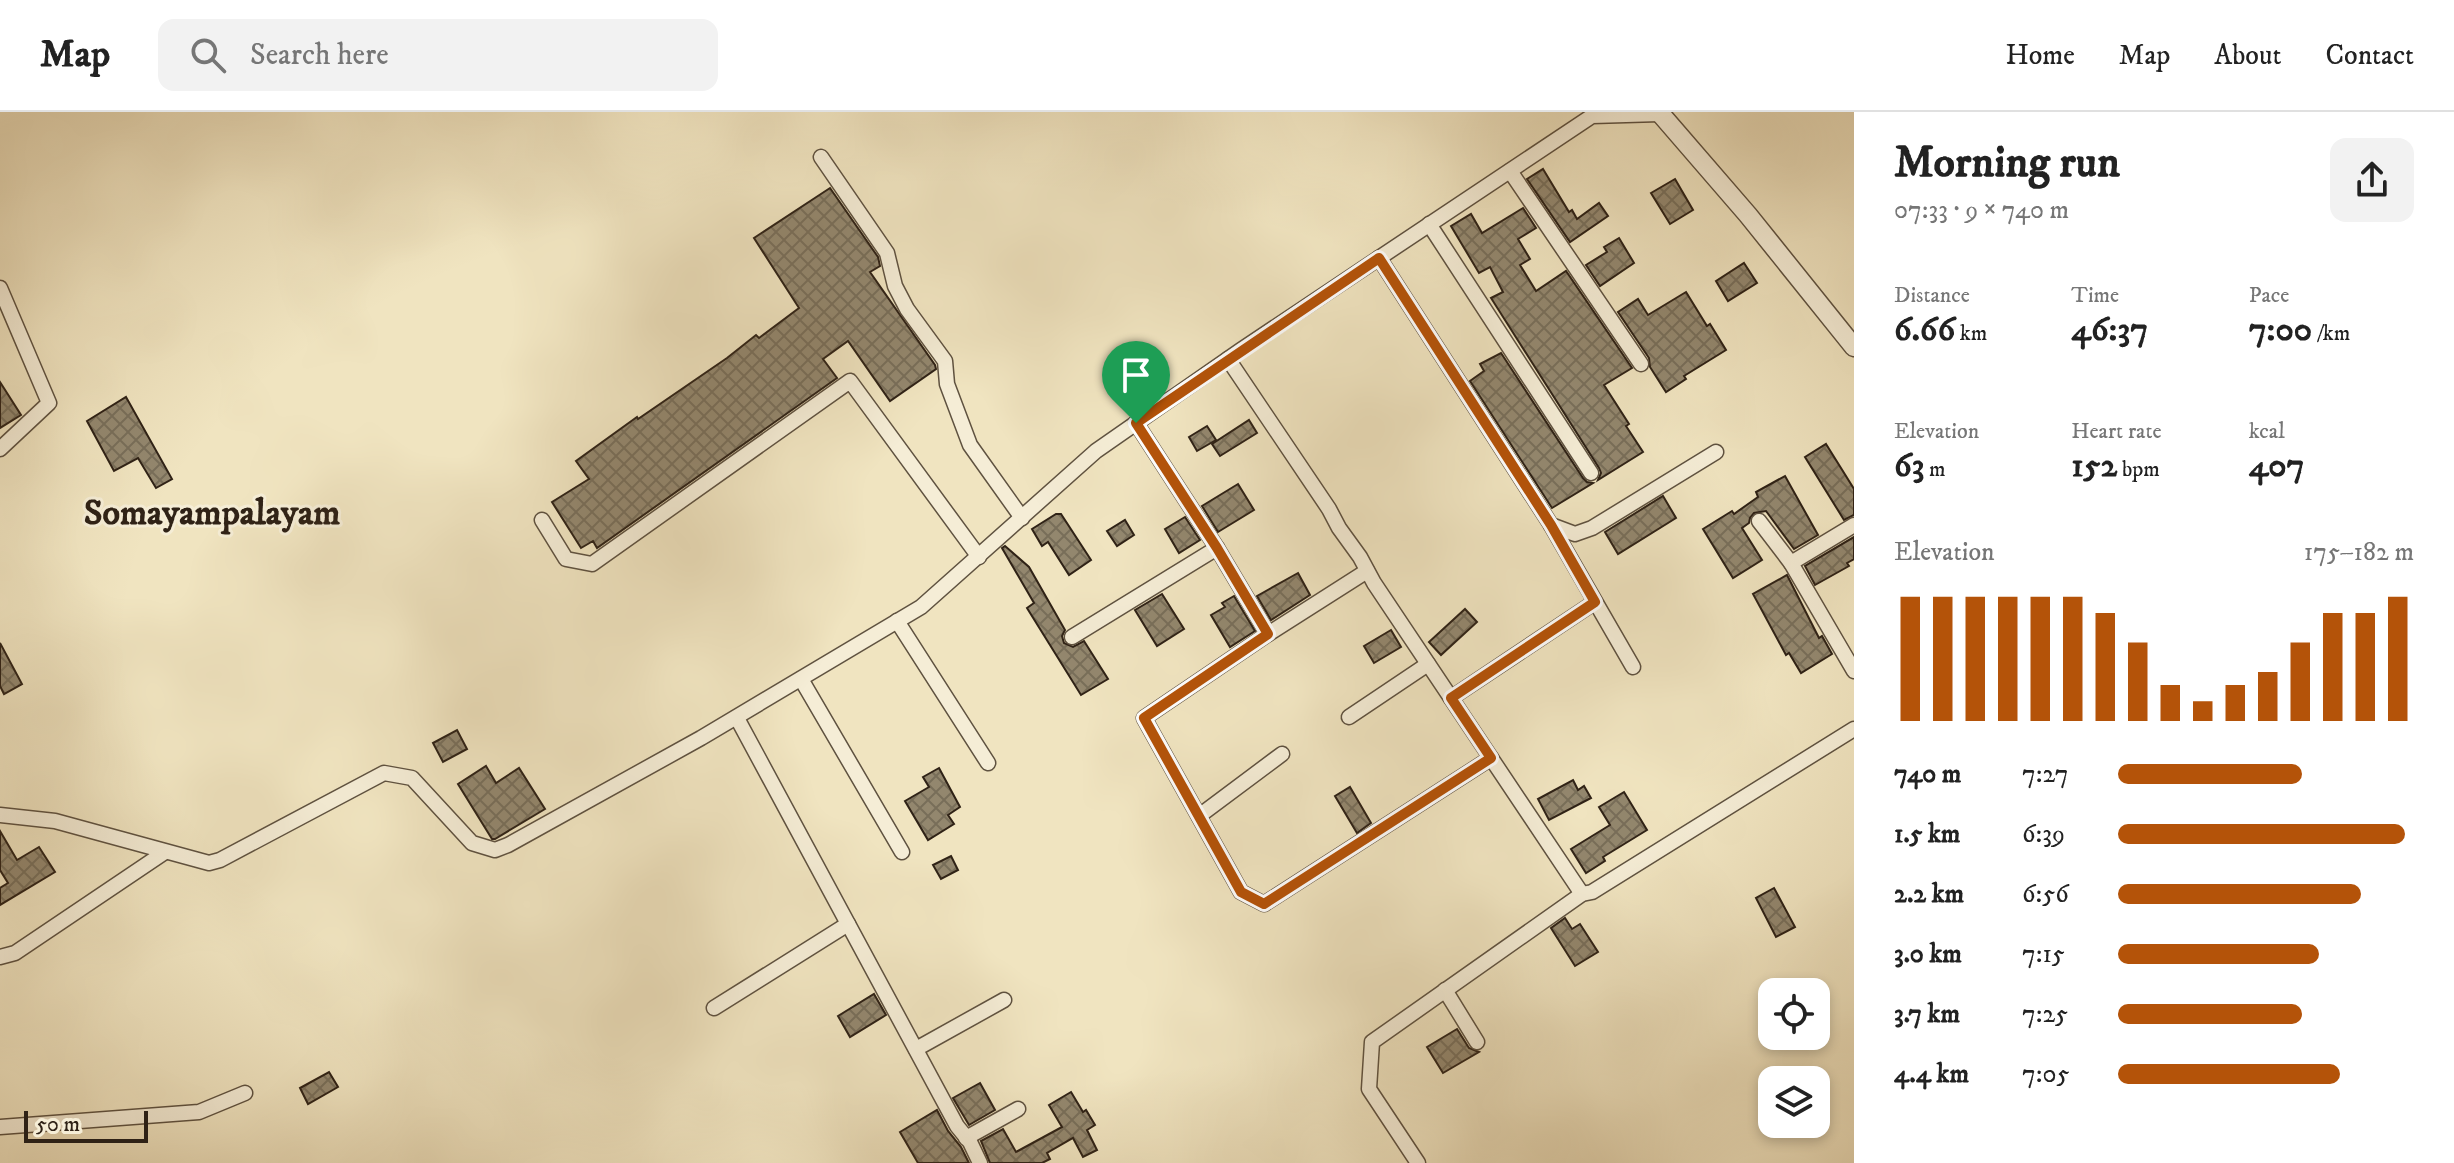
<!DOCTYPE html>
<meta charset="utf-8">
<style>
body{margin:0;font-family:"IM FELL DW Pica",serif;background:#f2f2f2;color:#222;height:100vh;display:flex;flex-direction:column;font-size:30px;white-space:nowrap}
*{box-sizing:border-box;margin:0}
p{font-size:26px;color:#767676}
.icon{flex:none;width:44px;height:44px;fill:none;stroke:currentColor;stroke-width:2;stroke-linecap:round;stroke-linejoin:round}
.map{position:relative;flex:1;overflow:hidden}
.details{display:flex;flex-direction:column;background:#fff;width:600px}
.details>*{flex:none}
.buttons{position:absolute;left:1758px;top:866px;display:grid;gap:16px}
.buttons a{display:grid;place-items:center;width:72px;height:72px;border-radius:16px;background:#fff;box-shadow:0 4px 12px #0003;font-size:40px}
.scale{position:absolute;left:24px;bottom:20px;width:124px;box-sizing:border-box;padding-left:8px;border:4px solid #2f2216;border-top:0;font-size:22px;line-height:28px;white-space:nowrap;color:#2f2216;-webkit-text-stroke:6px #f5edd6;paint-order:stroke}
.pin{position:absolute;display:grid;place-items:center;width:68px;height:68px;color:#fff;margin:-82px -34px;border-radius:50% 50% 50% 0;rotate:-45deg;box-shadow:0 0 8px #0007}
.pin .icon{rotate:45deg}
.round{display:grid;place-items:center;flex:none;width:84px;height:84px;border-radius:16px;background:#f2f2f2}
.overview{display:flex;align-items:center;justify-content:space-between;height:136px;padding:0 40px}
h1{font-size:44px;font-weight:700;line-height:60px}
.figures{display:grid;grid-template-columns:repeat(3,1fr);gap:12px;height:136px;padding:8px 40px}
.figures div{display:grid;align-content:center}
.figures b{font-size:34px;font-weight:700}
.figures small{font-size:22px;font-weight:400}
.figures p{font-size:22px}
.chart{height:224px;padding:16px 40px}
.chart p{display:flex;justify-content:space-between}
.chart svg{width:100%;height:144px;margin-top:8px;stroke:#b45309;stroke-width:6}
ul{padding:0 40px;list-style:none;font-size:26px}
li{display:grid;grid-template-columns:128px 96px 1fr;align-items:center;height:60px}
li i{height:20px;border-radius:10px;background:#b45309}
header{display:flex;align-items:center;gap:48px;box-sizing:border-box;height:112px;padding:0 40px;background:#fff;border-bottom:2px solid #e0e0e0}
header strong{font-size:38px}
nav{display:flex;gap:44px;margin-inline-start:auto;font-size:28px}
.search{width:560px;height:72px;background:#f2f2f2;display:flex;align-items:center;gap:20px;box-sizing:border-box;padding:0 28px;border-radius:16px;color:#767676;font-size:30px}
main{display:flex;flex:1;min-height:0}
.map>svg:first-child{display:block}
.building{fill:url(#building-cross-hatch);stroke:#2f2216;stroke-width:2}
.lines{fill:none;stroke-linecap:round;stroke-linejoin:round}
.minor-casing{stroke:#5f5240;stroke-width:17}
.tertiary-casing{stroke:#5f5240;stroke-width:21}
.minor{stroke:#f5edd6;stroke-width:14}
.tertiary{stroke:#f5edd6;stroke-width:18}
.route-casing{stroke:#fff;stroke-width:16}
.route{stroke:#b45309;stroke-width:10}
.labels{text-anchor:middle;stroke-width:6;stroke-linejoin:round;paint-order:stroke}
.district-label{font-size:36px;font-weight:bold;fill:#2f2216;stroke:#f5edd6}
</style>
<header>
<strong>Map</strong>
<div class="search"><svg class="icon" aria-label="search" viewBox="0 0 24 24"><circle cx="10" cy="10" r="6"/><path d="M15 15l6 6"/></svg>Search here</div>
<nav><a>Home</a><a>Map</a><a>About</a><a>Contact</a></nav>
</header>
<main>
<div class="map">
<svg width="1854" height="1051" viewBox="0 0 1854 1051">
<defs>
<pattern id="building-cross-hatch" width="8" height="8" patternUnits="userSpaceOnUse" patternTransform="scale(2)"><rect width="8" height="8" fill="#93876e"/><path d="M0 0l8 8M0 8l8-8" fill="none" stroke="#786e59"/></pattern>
</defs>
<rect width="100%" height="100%" fill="#f0e4c0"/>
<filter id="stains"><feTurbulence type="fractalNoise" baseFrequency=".0025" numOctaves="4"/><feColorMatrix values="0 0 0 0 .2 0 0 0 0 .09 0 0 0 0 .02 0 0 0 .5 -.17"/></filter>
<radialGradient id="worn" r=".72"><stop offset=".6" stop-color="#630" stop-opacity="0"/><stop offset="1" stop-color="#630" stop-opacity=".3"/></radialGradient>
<g class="building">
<path d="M1543,57L1569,100L1572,98L1577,107L1599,91L1608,104L1570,130L1527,67Z"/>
<path d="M1675,67L1693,98L1670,112L1651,81Z"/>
<path d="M830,76L878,145L880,154L870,160L935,253L936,257L890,289L848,229L823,247L837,266L597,436L593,429L581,436L552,390L589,367L576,349L637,305L638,307L727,246L756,223L759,226L799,196L754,126Z"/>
<path d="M1523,96L1536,116L1518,127L1530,147L1520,153L1536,179L1566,159L1632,256L1604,273L1629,312L1626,314L1643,340L1598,368L1601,361L1599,356L1491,186L1503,180L1490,155L1479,161L1451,114L1471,102L1482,121Z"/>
<path d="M1619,126L1634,151L1600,174L1586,153L1607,140L1604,135Z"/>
<path d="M1744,151L1757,171L1728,189L1716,169Z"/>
<path d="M1686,180L1707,214L1710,212L1726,238L1684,264L1686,267L1666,280L1650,255L1649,246L1618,200L1638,187L1648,203Z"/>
<path d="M1501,241L1583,366L1587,370L1593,371L1552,396L1470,269L1484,259L1480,252Z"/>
<path d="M0,270L21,303L0,316Z"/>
<path d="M126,285L172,367L156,376L138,346L114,359L87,309Z"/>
<path d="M1249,308L1257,321L1220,344L1212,332Z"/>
<path d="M1207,314L1216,328L1197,339L1189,325Z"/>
<path d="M1826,332L1854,377V403L1844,408L1805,345Z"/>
<path d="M1785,364L1818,423L1794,437L1766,399L1754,401L1750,406L1749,411L1742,416L1762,448L1733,466L1703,417L1732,399L1734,402L1758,385L1756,380Z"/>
<path d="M1238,372L1254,398L1218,420L1202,394Z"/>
<path d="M1663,384L1676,406L1618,442L1605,420Z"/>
<path d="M1056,402H1061L1091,448L1069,463L1048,430L1042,434L1032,417Z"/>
<path d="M1185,405L1200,428L1179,441L1165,417Z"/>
<path d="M1125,408L1134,423L1117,434L1107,419Z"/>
<path d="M1854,425V447L1847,451L1849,454L1815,473L1805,454Z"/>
<path d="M1005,434L1029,455L1065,518L1062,524L1064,531L1073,535L1084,529L1108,567L1081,583L1027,496L1034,491L1002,436Z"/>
<path d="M1298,461L1310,483L1271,508L1257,484Z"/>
<path d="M1787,463L1819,526L1822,524L1832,542L1801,561L1789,541L1786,543L1753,482Z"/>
<path d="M1162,482L1184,517L1157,534L1135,498Z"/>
<path d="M1234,484L1255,519L1230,535L1211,503L1225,495L1222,491Z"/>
<path d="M1465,497L1477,510L1441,543L1429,530Z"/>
<path d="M1391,518L1401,535L1374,551L1364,534Z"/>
<path d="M0,531L22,572L4,582L0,574Z"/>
<path d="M457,618L467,637L443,650L433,631Z"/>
<path d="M486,654L496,671L519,656L545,697L495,727H492L458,672Z"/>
<path d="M939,656L960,695L948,703L954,712L928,728L905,689L929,675L923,665Z"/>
<path d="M1573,668L1578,678L1584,674L1591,686L1549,708L1538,687Z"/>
<path d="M1350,675L1371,711L1357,721L1335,684Z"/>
<path d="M1624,680L1647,718L1603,745L1605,749L1586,761L1571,737L1610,713L1599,695Z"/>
<path d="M0,719L17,748L39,735L55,760L0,793V776L8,771L0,758Z"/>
<path d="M951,744L958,758L941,767L933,753Z"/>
<path d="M1774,776L1795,815L1776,825L1756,786Z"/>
<path d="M1565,806L1572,817L1580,812L1598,840L1575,854L1551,816Z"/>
<path d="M874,882L886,903L850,925L838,904Z"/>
<path d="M1457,917L1469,936L1479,940L1443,961L1427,935Z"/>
<path d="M329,960L338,975L308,992L300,976Z"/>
<path d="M980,971L995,998L969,1013L953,986Z"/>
<path d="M1071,980L1083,1000L1086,998L1095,1013L1087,1018L1097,1038L1083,1045L1073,1026L1047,1041L1050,1047L1042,1051H990L981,1029L1003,1017L1016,1040L1062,1015L1049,993Z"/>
<path d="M937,998L948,1019L961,1035L969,1051H918L900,1020Z"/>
</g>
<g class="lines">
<defs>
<g id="minor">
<path d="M821,45L887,141L895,174L907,197L945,249L947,272L970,333L1022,406"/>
<path d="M1510,59L1641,252"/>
<path d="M1429,112L1591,361"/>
<path d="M1379,146L1551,413L1575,422L1592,416L1716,340"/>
<path d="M0,176L49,291L0,337"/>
<path d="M1228,247L1329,397L1339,416L1360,445L1374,471L1582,782"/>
<path d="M1136,311L1217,436L1268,522"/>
<path d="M542,408L566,447L592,452L850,269L979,445"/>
<path d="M1759,409L1791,451"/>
<path d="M1551,413L1633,555"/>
<path d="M1854,413L1791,451L1854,559"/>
<path d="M1367,459L1268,522L1144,606L1241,780L1264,792L1491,646"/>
<path d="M897,509L988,651"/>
<path d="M1072,525L1217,436"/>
<path d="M801,567L902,740"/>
<path d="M1451,586L1595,490"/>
<path d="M1349,605L1428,552"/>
<path d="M737,606L957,1014L970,1030L980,1051"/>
<path d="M0,703L55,709L209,751L220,748L384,661L412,666L472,731L495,738L508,733L701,626L921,495L1096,339L1241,238L1592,4L1660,2"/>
<path d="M1199,704L1282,642"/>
<path d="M0,845L15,841L165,740"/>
<path d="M1445,878L1477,930"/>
<path d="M714,896L848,812"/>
<path d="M916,937L1004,888"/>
<path d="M0,1015L199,1000L245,981"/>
<path d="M966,1026L1018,997"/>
<path d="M1418,1051L1369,977L1372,930L1582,782L1592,780L1854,617"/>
</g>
<path id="tertiary" d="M1659,0L1748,103L1854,235"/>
</defs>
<use href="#minor" class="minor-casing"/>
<use href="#tertiary" class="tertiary-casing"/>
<use href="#minor" class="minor"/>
<use href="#tertiary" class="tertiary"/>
</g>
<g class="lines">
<defs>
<path id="route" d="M1379,146L1551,413L1595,490L1451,586L1491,646L1264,792L1241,780L1144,606L1268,522L1217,436L1136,311Z"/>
</defs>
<use href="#route" class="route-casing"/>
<use href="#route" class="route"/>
</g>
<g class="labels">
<g class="district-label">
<text x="212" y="412">Somayampalayam</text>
</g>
</g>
<rect width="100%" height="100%" filter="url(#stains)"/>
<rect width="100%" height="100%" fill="url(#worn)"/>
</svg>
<div class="buttons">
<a><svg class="icon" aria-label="locate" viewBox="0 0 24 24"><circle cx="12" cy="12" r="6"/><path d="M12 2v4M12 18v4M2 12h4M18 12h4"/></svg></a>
<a><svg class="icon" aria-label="layers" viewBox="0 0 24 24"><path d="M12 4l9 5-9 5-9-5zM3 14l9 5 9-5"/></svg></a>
</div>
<div class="scale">50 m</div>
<div class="pin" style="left:1136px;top:311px;background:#1e9e55"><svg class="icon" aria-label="arrive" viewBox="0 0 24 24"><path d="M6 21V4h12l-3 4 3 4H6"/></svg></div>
</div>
<section class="details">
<div class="overview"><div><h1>Morning run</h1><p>07:33 · 9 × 740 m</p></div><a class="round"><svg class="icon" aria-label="share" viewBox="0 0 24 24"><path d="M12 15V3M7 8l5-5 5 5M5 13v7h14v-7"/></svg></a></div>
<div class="figures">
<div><p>Distance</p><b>6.66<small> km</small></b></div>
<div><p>Time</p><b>46:37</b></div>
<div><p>Pace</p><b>7:00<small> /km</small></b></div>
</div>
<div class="figures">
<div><p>Elevation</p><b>63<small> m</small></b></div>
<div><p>Heart rate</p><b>152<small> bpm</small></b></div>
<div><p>kcal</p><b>407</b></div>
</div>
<div class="chart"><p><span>Elevation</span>175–182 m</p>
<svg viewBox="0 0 160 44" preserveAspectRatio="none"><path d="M5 44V6M15 44V6M25 44V6M35 44V6M45 44V6M55 44V6M65 44V11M75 44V20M85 44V33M95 44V38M105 44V33M115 44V29M125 44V20M135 44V11M145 44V11M155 44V6"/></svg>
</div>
<ul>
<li><b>740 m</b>7:27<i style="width:62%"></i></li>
<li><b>1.5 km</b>6:39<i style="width:97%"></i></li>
<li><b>2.2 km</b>6:56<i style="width:82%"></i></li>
<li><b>3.0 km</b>7:15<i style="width:68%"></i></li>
<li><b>3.7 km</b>7:25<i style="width:62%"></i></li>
<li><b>4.4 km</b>7:05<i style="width:75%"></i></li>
</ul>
</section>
</main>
